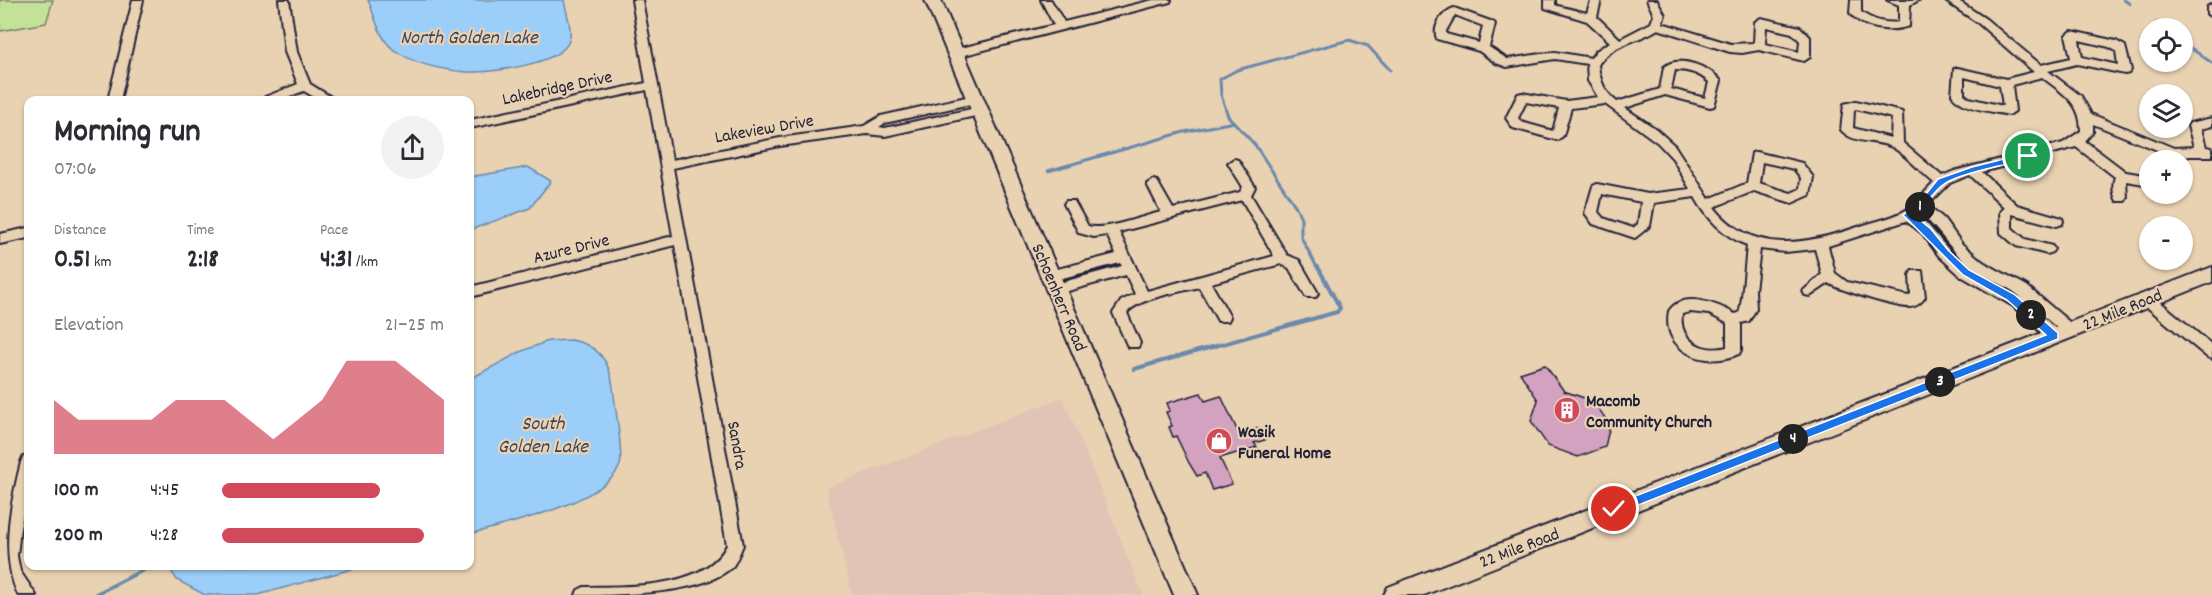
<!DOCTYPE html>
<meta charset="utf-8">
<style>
body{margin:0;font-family:Dekko,sans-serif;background:#f2f2f3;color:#2b2b33;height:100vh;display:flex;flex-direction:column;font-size:22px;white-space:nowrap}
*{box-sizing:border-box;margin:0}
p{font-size:20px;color:#7c7c81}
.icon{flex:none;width:33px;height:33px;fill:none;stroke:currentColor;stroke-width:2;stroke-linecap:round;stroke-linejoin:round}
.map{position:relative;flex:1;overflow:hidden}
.sheet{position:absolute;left:24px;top:96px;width:450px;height:474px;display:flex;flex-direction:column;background:#fff;border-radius:12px;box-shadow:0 2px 4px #0004}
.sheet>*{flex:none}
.buttons{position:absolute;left:2139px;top:18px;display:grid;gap:12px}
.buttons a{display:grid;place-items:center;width:54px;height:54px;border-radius:50%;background:#fff;box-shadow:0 2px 4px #0004;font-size:30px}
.pin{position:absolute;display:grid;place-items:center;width:51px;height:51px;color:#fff;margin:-26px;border:3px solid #fff;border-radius:50%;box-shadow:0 2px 6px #0007}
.km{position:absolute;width:30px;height:30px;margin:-15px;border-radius:50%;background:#222;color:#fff;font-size:16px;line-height:30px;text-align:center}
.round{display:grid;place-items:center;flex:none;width:63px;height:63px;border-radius:32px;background:#f2f2f3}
.headline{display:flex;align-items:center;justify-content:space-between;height:102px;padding:0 30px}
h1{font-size:33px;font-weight:700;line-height:45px}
.figures{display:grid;grid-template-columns:repeat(3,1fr);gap:9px;height:102px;padding:6px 30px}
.figures div{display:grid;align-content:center}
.figures b{font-size:26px;font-weight:700}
.figures small{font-size:16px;font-weight:400}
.figures p{font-size:16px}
.chart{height:168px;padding:12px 30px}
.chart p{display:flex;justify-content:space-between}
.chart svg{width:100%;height:108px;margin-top:6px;fill:#d1495b;opacity:.7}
ul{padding:0 30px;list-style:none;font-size:20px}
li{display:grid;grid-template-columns:96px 72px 1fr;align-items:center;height:45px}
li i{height:15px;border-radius:8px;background:#d1495b}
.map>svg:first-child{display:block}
.built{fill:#e2c4b6}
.green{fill:#c4e198;stroke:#73826a;stroke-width:1.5}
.water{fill:#9bcef9;stroke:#6b89ad;stroke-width:1.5}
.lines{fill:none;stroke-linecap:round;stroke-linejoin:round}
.stream-far1{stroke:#6b89ad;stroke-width:3}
.stream{stroke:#6b89ad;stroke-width:4}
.building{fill:#d3a2c0;stroke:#22223b;stroke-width:1.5}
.street-casing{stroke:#22223b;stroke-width:4}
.secondary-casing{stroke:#22223b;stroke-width:4}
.street{fill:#e9d2b1;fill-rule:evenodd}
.secondary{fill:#e9d2b1;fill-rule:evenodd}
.route{fill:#1a73e8;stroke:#fff;stroke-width:1.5}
.labels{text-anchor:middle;stroke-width:4.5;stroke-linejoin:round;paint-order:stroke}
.street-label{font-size:18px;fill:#22223b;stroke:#e9d2b1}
.poi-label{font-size:18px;font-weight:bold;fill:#22223b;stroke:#e9d2b1;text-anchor:start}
.water-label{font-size:20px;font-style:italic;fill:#3a4461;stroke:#e9d2b1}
</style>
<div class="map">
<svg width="2212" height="595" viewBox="0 0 2212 595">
<rect width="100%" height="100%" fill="#e9d2b1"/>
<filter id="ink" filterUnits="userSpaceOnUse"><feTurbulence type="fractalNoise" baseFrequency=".0167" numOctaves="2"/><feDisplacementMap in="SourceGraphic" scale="12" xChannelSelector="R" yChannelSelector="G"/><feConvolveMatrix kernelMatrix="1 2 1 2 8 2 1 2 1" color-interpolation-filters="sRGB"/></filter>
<g filter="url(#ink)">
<path class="built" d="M1063,397L1143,595H852L826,488Z"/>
<path class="green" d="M0,0H53L46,23L0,31Z"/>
<g class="water">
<path d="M368,0H564C566,12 573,30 569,41C560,65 489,73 467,72C442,70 413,64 393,49C379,38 375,16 368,0Z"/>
<path d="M528,167L551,181L530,208L470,230V177Z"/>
<path d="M571,340C597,344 610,361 613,387C614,402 624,454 620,465C607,502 506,524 470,534V379L520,352L548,341Z"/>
<path d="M168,566H363L258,595H205L177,580Z"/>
</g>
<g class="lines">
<g class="stream-far1">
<path d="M2124,0L2130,4"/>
<path d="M2156,23L2164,28"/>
<path d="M2182,42L2212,63"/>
<path d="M1048,171L1184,132L1234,122"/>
<path d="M1318,269L1301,237V218L1296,207L1255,145L1228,116L1221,95L1220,79L1237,70L1349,40L1368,46L1390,70"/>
</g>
<g class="stream">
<path d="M1134,369L1337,312L1340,308L1318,267"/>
<path d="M94,595L151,566"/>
</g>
</g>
<g class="building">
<path d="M1545,365L1564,391L1593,401L1610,425L1605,447L1578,457L1548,446L1531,421L1538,400L1520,373Z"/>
<path d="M1201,393L1205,401L1221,396L1239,434L1259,428L1265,440L1254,443L1257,447L1220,458L1232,484L1212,490L1205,473L1197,476L1189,463L1176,436L1173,437L1169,427L1172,426L1166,412L1170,411L1167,403Z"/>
</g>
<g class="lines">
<defs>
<g id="street">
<path d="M133,0H143L120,100H108Z"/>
<path d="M279,0H289L297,52L310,84L331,97L333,100H319L304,91L279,100H263L265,97L298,84L285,52Z"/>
<path d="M632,0H642L672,160L780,138L864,126L881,116L975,95L981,99L979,102L885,123L879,127L885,128L980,107L986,111L980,115L885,136L867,134L780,146L673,168L743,545C740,552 737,560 733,566C704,595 619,595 576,595L578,590L584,587C628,586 704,590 727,545L675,245L470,297V287L673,236L647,90L470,128V120L646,83Z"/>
<path d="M1041,0H1051L1064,22L1153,0H1171L1170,2L957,57L951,53L953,50L1054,25Z"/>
<path d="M1545,0H1555V5L1558,6L1587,13L1591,0H1601L1597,17L1620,39L1651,23L1654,15L1647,0H1657L1665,15L1662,23L1731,44L1754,43L1755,22L1761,18L1800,27L1810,37V57L1804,61L1759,50L1742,53L1730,52L1658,29C1638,42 1611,44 1598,65C1600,81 1604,91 1617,102L1660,89L1664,67C1678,54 1711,67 1721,81L1714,106L1710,107L1665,95L1625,108L1656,129L1675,146L1709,199L1747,183L1752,153L1756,152L1802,163L1813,177L1810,195L1792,203L1754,191L1714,207C1753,257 1808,244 1861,226C1876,221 1894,218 1908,209C1918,202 1925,191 1934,183C1921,172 1908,157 1894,148C1878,139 1854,145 1841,130L1844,104L1856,101L1902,112L1903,143L1942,176L1954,171L2063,143L2081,131C2081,102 2062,93 2042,77L2012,85L2015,111L2009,115C1991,111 1964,110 1952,95L1954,69L1958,68L2006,79L2034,72L1978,23L1944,0H1957L1986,19L2041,65L2071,58L2066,35L2072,31L2116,41L2125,46L2131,70L2129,73L2125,74L2077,64L2048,71L2081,96L2091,114L2174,148L2194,147L2188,126L2190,123L2212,118V126L2201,129L2206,147L2212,148V156H2172L2093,124V132L2085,141L2126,172L2150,176V185L2126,181L2127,198L2125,201H2117C2113,195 2112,184 2115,177L2076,147L1982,172L2017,205L2062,218L2063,221L2062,224L2057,226L2012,214V228L2025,239L2052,246L2054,249L2052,252L2047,254L2016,246L2001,233L2000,212L2004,207L1970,175L1950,183L1928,205L1944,219L1962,244L1983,262L2027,286L2074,326L2076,330L2074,334H2064L2025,300L2059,332L2061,336L2059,340H2049L2013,306L1961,276L1939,256L1923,234L1906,221L1828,246L1835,273L1847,282L1908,296L1911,294L1910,275L1912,271H1922L1925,297C1922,302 1916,307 1910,307C1898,308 1839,290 1829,283L1810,296L1805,295L1803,291L1822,274L1815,249L1785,252L1760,249L1755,290L1756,309L1749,321L1741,323V350L1739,354C1707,369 1661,352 1669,311C1683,290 1718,304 1735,314L1739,313C1742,309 1746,255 1747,245C1724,237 1706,217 1695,197L1654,203L1650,226L1635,238L1593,224L1585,213L1593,186L1597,184L1648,194L1690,189L1673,159L1658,143L1605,104L1571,108L1563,136L1557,140L1513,128L1506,118L1518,94L1522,93L1566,101L1598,97L1588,81L1587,64L1555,59L1507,67L1496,63L1479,51L1437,39C1432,27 1442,12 1454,8L1493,22L1495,24L1489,47L1507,59L1555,52L1591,58L1596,51L1610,42L1587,21L1545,8ZM1455,15L1483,26L1479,43L1446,34V31ZM1766,27L1792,33L1800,41L1799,52L1765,44ZM2079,40L2109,47L2116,51L2118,65L2082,57ZM1675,70C1688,70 1699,73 1709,82L1705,98L1671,89ZM1964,77L2000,86L2003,106L1969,98L1964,94ZM1526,102L1559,108L1553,131L1521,122L1518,118ZM1856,109L1892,118L1891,138L1853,128L1854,110ZM1762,162L1794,169L1801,178L1800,189L1791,193L1759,183ZM1602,194L1641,202L1638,224L1633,228L1603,218L1598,212ZM1920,213C1940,230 1952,253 1973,269C1988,280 2008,285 2022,298C1997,284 1968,271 1948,249C1937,237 1931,226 1917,215ZM1690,312L1709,314L1727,323V347C1704,353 1678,341 1682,314Z"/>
<path d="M1851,0H1861V12C1872,20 1885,24 1899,22V5L1887,0H1919L1910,5L1909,26C1889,33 1863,29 1850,13Z"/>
<path d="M2212,4V17L2207,14V7Z"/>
<path d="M1234,159L1238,160L1255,187L1251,195L1287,255L1299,260L1318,293L1316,297H1306L1289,268L1281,264L1211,283L1230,317L1228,321H1218L1199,287C1181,292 1138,298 1127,313L1140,343L1138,347H1128L1113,313L1121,301L1135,294L1126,275L1057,294L1052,293L1050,289L1052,285L1122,266L1120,263L1051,281L1046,280L1044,276L1046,272L1116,254L1107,235L1094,237L1079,233L1064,204L1066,201H1074L1088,226C1105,231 1143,216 1161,212L1147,184L1153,180L1157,181L1173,209L1240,192L1243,187L1228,163ZM1242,200L1274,256L1147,291L1119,232Z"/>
<path d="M28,228V238L0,244V234Z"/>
<path d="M2147,294L2152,295L2212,345V359L2207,357L2142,303L2140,299L2142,295Z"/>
<path d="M28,456V490L20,529L17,556L20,571L36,595H18C0,555 10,506 21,462L23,457Z"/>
</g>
<g id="secondary">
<path d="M925,0H941L1198,595H1174Z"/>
<path d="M2212,267V282L1424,595H1384L1388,587Z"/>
</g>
</defs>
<use href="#street" class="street-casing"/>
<use href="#secondary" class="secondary-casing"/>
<use href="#street" class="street"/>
<use href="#secondary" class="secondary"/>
</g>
</g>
<path class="route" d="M2028,153L2031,154V158C2010,164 1959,173 1944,184C1932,192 1926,207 1914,215L1931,229L1948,250L1969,270L2014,294L2058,333V339L1618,513H1610V506L2046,335L2007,300L1963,275L1903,215L1918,204L1938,179L1972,167Z"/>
<defs>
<symbol id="building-disc" viewBox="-11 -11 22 22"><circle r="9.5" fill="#d1495b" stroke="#e9d2b1"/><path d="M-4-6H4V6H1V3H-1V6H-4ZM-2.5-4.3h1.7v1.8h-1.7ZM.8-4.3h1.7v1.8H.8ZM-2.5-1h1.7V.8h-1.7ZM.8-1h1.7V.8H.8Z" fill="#fff"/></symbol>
<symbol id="shop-disc" viewBox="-11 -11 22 22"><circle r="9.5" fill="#d1495b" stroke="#e9d2b1"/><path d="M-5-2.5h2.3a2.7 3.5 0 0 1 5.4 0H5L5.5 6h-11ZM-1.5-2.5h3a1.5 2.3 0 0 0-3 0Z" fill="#fff"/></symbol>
</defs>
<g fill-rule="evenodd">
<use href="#building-disc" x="1552" y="395" width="30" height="30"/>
<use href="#shop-disc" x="1204" y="426" width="30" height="30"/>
</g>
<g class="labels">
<g class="street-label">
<text transform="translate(557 87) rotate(-12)" y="6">Lakebridge Drive</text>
<text transform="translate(764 128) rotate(-10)" y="6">Lakeview Drive</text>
<text transform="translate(571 248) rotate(-14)" y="6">Azure Drive</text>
<text transform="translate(1060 297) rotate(67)" y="6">Schoenherr Road</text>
<text transform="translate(2122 309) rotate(-22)" y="6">22 Mile Road</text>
<text transform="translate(738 445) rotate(80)" y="6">Sandra</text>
<text transform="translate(1519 547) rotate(-21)" y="6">22 Mile Road</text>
</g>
<g class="poi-label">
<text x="1586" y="406">Macomb<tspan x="1586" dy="21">Community Church</tspan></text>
<text x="1238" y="437">Wasik<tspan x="1238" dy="21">Funeral Home</tspan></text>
</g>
<g class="water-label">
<text x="469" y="43">North Golden Lake</text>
<text x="543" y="429">South<tspan x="543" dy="23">Golden Lake</tspan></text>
</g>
</g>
</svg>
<div class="buttons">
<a><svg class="icon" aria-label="locate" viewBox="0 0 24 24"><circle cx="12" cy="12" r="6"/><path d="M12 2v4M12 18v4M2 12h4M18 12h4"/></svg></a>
<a><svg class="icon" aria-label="layers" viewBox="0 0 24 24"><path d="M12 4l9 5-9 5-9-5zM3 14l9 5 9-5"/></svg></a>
<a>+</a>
<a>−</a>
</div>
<div class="pin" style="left:2028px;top:156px;background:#1e9e55"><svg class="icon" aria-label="arrive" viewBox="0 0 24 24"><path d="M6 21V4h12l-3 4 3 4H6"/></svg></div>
<div class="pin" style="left:1614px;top:509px;background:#d93025"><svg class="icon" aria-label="check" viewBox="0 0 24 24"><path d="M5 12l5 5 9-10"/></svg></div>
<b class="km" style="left:1920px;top:207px">1</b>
<b class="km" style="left:2031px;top:315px">2</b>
<b class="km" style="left:1940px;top:382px">3</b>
<b class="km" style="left:1793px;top:439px">4</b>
<section class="sheet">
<div class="headline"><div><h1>Morning run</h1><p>07:06</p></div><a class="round"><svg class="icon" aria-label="share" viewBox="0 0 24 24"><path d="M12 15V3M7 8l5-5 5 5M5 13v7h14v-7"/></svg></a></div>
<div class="figures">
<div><p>Distance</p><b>0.51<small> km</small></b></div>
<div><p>Time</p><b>2:18</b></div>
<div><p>Pace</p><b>4:31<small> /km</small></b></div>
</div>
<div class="chart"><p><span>Elevation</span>21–25 m</p>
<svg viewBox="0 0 160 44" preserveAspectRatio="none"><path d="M0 44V22L10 30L20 30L30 30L40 30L50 22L60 22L70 22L80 30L90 38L100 30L110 22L120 6L130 6L140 6L150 14L160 22V44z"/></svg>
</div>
<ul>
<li><b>100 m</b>4:45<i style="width:71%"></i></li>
<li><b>200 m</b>4:28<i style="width:91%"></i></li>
</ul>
</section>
</div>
